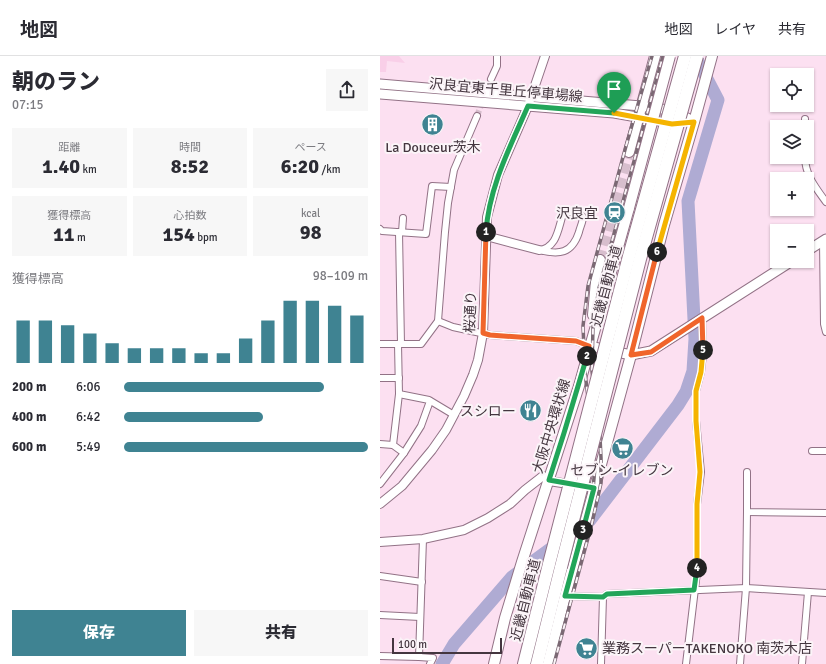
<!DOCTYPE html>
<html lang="ja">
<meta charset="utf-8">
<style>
body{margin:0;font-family:Signika,"Noto Sans JP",sans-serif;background:#f7f7f7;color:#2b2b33;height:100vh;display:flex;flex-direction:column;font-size:15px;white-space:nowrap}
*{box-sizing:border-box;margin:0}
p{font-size:13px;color:#7c7c81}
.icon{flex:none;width:22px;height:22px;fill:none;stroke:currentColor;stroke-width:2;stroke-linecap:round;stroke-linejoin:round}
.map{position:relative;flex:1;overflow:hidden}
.side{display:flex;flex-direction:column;background:#fff;width:380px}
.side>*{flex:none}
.buttons{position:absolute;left:390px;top:12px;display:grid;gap:8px}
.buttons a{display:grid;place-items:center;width:44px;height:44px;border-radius:0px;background:#fff;box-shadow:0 1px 3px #0004;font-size:20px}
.scale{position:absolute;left:12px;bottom:10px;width:110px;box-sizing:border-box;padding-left:4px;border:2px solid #44363f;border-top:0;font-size:11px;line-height:14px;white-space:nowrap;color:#44363f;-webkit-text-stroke:3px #fbf4f8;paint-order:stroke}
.pin{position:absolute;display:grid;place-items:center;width:34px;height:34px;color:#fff;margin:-41px -17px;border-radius:50% 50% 50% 0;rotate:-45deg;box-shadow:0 0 4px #0007}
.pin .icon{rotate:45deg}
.km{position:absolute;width:20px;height:20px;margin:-10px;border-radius:50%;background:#222;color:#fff;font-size:11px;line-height:20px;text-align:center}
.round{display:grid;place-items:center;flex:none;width:42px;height:42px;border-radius:0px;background:#f7f7f7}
.summary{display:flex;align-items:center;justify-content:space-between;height:68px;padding:0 12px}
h1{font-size:22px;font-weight:800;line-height:30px}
.metrics{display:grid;grid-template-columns:repeat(3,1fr);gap:6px;height:68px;padding:4px 12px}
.metrics div{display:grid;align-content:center;border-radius:0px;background:#f7f7f7;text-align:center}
.metrics b{font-size:20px;font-weight:800}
.metrics small{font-size:11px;font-weight:400}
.metrics p{font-size:11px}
.chart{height:112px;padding:8px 12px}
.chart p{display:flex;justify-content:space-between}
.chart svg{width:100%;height:72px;margin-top:4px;stroke:#3f8392;stroke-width:6}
.cta{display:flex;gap:8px;margin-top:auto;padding:8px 12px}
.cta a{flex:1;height:46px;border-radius:0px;background:#3f8392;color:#fff;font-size:16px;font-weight:800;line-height:46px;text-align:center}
.cta a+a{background:#f7f7f7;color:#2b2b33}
ul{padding:0 12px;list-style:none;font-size:13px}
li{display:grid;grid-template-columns:64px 48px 1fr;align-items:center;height:30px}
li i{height:10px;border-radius:5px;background:#3f8392}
header{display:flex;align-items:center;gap:24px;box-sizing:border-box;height:56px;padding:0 20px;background:#fff;border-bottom:1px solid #e1e1e2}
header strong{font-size:19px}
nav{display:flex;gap:22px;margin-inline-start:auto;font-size:14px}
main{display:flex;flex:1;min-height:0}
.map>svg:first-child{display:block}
.built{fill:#f9cfe8}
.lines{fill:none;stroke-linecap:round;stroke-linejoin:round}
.river{stroke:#afabd3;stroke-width:13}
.minor-tunnel{stroke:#d7becd;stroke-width:6;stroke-dasharray:6 3;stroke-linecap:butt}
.primary-tunnel{stroke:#d7becd;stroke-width:10;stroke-dasharray:10 5;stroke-linecap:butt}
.minor-casing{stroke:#927286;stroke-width:8}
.tertiary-casing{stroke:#927286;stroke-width:10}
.secondary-casing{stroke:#927286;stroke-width:11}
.primary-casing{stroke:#927286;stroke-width:12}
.motorway-casing{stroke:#927286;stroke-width:14}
.minor{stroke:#fff;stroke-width:6}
.tertiary{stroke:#fff;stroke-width:8}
.secondary{stroke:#fff;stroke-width:9}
.primary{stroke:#fff;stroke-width:10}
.motorway{stroke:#fff;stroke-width:12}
.rail-casing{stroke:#7b6974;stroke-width:3.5}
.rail{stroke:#fbf4f8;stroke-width:2;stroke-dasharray:6;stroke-linecap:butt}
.primary-bridge-casing{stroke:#927286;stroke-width:12;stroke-linecap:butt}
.motorway-bridge-casing{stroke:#927286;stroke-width:14;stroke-linecap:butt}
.primary-bridge{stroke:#fff;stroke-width:10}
.motorway-bridge{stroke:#fff;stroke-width:12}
.split-1-casing{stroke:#fff;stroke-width:8}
.split-2-casing{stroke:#fff;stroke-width:8}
.split-3-casing{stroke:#fff;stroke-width:8}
.split-4-casing{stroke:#fff;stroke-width:8}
.split-5-casing{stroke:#fff;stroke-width:8}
.split-6-casing{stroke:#fff;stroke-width:8}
.split-7-casing{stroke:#fff;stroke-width:8}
.split-1{stroke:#22a559;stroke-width:5}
.split-2{stroke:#f0652b;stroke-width:5}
.split-3{stroke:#22a559;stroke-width:5}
.split-4{stroke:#22a559;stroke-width:5}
.split-5{stroke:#f5b400;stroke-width:5}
.split-6{stroke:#f0652b;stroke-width:5}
.split-7{stroke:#f5b400;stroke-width:5}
.labels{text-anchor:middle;stroke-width:4;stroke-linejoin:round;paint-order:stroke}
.street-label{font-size:14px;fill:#44363f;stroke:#fbf4f8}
.poi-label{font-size:14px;fill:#44363f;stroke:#fbf4f8}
</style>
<header>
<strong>地図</strong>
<nav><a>地図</a><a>レイヤ</a><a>共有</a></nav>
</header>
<main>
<section class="side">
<div class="summary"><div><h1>朝のラン</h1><p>07:15</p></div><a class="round"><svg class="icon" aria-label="share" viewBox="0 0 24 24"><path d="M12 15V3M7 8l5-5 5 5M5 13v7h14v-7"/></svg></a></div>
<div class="metrics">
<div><p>距離</p><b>1.40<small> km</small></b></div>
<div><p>時間</p><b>8:52</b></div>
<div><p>ペース</p><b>6:20<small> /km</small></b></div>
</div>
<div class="metrics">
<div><p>獲得標高</p><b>11<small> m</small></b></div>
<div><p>心拍数</p><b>154<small> bpm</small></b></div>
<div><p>kcal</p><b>98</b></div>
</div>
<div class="chart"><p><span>獲得標高</span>98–109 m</p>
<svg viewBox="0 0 160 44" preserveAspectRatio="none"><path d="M5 44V18M15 44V18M25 44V21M35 44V26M45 44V32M55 44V35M65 44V35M75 44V35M85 44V38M95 44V38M105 44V29M115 44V18M125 44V6M135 44V6M145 44V9M155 44V15"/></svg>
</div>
<ul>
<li><b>200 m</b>6:06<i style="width:82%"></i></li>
<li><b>400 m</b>6:42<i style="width:57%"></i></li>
<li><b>600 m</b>5:49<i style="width:100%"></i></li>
</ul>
<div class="cta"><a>保存</a><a>共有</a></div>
</section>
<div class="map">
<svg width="446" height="608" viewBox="0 0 446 608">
<rect width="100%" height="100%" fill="#fce0f1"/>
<path class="built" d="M0,0H19L25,7L7,5L6,16H0Z"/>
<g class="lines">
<path class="river" d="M62,608L74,588L132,521L210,464L298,349L306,336L313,315L315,283L308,145L338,44L315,0"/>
<path class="minor-tunnel" d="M97,60L111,23"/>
<path class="primary-tunnel" d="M220,204L249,96"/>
<defs>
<g id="minor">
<path d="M111,23L117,10V0"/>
<path d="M425,63V71"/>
<path d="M425,101C425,119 436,132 446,146"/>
<path d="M186,155L201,159L203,161C203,166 200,171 199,176C192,198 179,199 159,194C177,192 178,173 183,158Z"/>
<path d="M0,173L2,175L46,178L52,130L71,131"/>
<path d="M19,176L21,288"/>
<path d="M22,176L23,162"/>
<path d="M443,185L444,268L446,276"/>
<path d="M58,265L73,271L110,279L196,285L209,290"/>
<path d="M0,288H41L58,265L65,176L68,147L74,114L97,60"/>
<path d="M18,288L19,338L49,344L74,359"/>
<path d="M0,322H19"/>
<path d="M19,338L13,389L24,397"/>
<path d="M0,388L13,389"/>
<path d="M432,395H446"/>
<path d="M367,416V456L446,457"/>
<path d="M0,428L24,397L41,370L50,345"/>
<path d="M0,520L42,526"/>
<path d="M185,540L223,541L227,538L366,532L446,537"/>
<path d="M0,559L40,561"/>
<path d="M0,600L39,601L53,602L50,608"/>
<path d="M39,601L43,483"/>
<path d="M221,608L223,541"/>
<path d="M306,608L317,516V448L321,416L316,365V335L321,316L323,298L322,262"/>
<path d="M360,608L366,532L367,456"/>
<path d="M422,608L428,536"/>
</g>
<g id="tertiary">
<path d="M106,180L159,194"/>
<path d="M0,448L22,430L52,394L66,374L84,340L93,319L98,304L103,277L107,161L118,119L148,50L165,0"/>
<path d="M0,486L43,483L84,474L108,462L130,448L145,434L163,420L169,425L214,432"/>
</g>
<g id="secondary">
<path d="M0,28L261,50L295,55L314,66"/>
<path d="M0,38L234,57L291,67"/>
<path d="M427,195L446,183"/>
<path d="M209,290L251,299L271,295L412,205"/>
</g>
<g id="primary">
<path d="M249,96L275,0"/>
<path d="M213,259L216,225L220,204"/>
<path d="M114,608L125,562L142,506L199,330L249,152"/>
<path d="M168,608L185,540L251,299L284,169L314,66L332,0"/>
</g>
<g id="motorway">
<path d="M144,608L169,508"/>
<path d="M157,608L181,511"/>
</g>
</defs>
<use href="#minor" class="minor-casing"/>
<use href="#tertiary" class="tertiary-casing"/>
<use href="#secondary" class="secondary-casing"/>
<use href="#primary" class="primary-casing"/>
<use href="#motorway" class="motorway-casing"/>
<use href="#minor" class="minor"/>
<use href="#tertiary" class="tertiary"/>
<use href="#secondary" class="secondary"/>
<use href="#primary" class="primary"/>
<use href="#motorway" class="motorway"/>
<defs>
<g id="rail">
<path d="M212,444L215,411L213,381L205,317L203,270L208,230L246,90L272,0"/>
<path d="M174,608L212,467L221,427V402L220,381L212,315L213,270L219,232L283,0"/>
</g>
</defs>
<use href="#rail" class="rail-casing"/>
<use href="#rail" class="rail"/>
<defs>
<path id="primary-bridge" d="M249,152L290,0"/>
<g id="motorway-bridge">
<path d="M169,508L249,200L305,0"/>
<path d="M181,511L260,203L317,0"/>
</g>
</defs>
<use href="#primary-bridge" class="primary-bridge-casing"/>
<use href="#motorway-bridge" class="motorway-bridge-casing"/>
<use href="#primary-bridge" class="primary-bridge"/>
<use href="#motorway-bridge" class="motorway-bridge"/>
</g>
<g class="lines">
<defs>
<path id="split-1" d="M106,176C109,131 130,91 148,50L234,57"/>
<path id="split-2" d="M106,176L103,277L110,279L196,285L209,290L207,300"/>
<path id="split-3" d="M203,474L214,432L169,424L184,377L207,300"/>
<path id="split-4" d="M203,474L185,540L223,541L227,538L314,534L317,512"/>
<path id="split-5" d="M317,512V448L320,416L316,365V335L321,316L323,294"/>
<path id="split-6" d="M277,196L251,299L271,296L322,262L323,294"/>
<path id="split-7" d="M234,57L292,68L314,66L277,196"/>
</defs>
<use href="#split-1" class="split-1-casing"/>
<use href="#split-2" class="split-2-casing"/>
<use href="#split-3" class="split-3-casing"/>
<use href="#split-4" class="split-4-casing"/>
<use href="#split-5" class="split-5-casing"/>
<use href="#split-6" class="split-6-casing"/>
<use href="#split-7" class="split-7-casing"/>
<use href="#split-1" class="split-1"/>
<use href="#split-2" class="split-2"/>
<use href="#split-3" class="split-3"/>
<use href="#split-4" class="split-4"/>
<use href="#split-5" class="split-5"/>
<use href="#split-6" class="split-6"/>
<use href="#split-7" class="split-7"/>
</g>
<defs>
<symbol id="building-disc" viewBox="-11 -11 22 22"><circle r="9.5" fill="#3f8392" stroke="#fbf4f8"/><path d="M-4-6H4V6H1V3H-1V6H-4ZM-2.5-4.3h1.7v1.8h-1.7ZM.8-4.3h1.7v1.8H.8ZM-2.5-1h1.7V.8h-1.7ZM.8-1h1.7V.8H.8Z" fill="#fff"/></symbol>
<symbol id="station-disc" viewBox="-11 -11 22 22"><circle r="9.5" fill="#3f8392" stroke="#fbf4f8"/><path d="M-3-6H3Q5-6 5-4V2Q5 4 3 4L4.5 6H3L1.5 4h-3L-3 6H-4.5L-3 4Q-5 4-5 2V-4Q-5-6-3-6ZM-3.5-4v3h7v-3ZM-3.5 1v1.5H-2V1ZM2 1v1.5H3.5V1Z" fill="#fff"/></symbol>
<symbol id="restaurant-disc" viewBox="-11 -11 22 22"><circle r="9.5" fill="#3f8392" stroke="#fbf4f8"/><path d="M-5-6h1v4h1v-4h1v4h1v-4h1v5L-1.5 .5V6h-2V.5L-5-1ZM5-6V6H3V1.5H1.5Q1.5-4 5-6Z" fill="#fff"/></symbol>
<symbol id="supermarket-disc" viewBox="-11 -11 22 22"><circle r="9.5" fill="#3f8392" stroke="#fbf4f8"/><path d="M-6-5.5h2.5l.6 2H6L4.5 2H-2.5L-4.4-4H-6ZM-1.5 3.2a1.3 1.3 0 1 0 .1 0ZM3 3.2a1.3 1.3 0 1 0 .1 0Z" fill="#fff"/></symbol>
</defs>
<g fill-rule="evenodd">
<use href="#building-disc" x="40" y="56" width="25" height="25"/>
<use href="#station-disc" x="222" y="144" width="25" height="25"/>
<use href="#restaurant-disc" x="138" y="342" width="25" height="25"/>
<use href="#supermarket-disc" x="230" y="380" width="25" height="25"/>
<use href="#supermarket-disc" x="194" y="580" width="25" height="25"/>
</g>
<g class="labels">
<g class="street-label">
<text transform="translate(126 34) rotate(5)" y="5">沢良宜東千里丘停車場線</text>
<text transform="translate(226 230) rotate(-75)" y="5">近畿自動車道</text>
<text transform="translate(90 256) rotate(-87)" y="5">桜通り</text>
<text transform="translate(171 370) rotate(-73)" y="5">大阪中央環状線</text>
<text transform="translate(145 544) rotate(-76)" y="5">近畿自動車道</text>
</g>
<g class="poi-label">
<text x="53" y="96">La Douceur茨木</text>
<text x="218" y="162" text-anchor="end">沢良宜</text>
<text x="136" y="360" text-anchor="end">スシロー</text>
<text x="242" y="419">セブン-イレブン</text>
<text x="222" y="597" text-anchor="start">業務スーパーTAKENOKO 南茨木店</text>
</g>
</g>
</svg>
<div class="buttons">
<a><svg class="icon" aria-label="locate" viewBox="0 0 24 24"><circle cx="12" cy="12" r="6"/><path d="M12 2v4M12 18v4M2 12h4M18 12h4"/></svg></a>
<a><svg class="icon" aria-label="layers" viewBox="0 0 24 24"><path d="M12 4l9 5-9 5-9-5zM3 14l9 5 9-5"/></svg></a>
<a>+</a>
<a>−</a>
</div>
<div class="scale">100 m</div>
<div class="pin" style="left:234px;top:57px;background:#1e9e55"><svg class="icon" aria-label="arrive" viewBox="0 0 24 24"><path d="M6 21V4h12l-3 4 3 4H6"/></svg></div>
<b class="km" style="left:106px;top:176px">1</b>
<b class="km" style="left:207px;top:300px">2</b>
<b class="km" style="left:203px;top:474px">3</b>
<b class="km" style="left:317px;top:512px">4</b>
<b class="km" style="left:323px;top:294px">5</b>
<b class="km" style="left:277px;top:196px">6</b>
</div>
</main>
